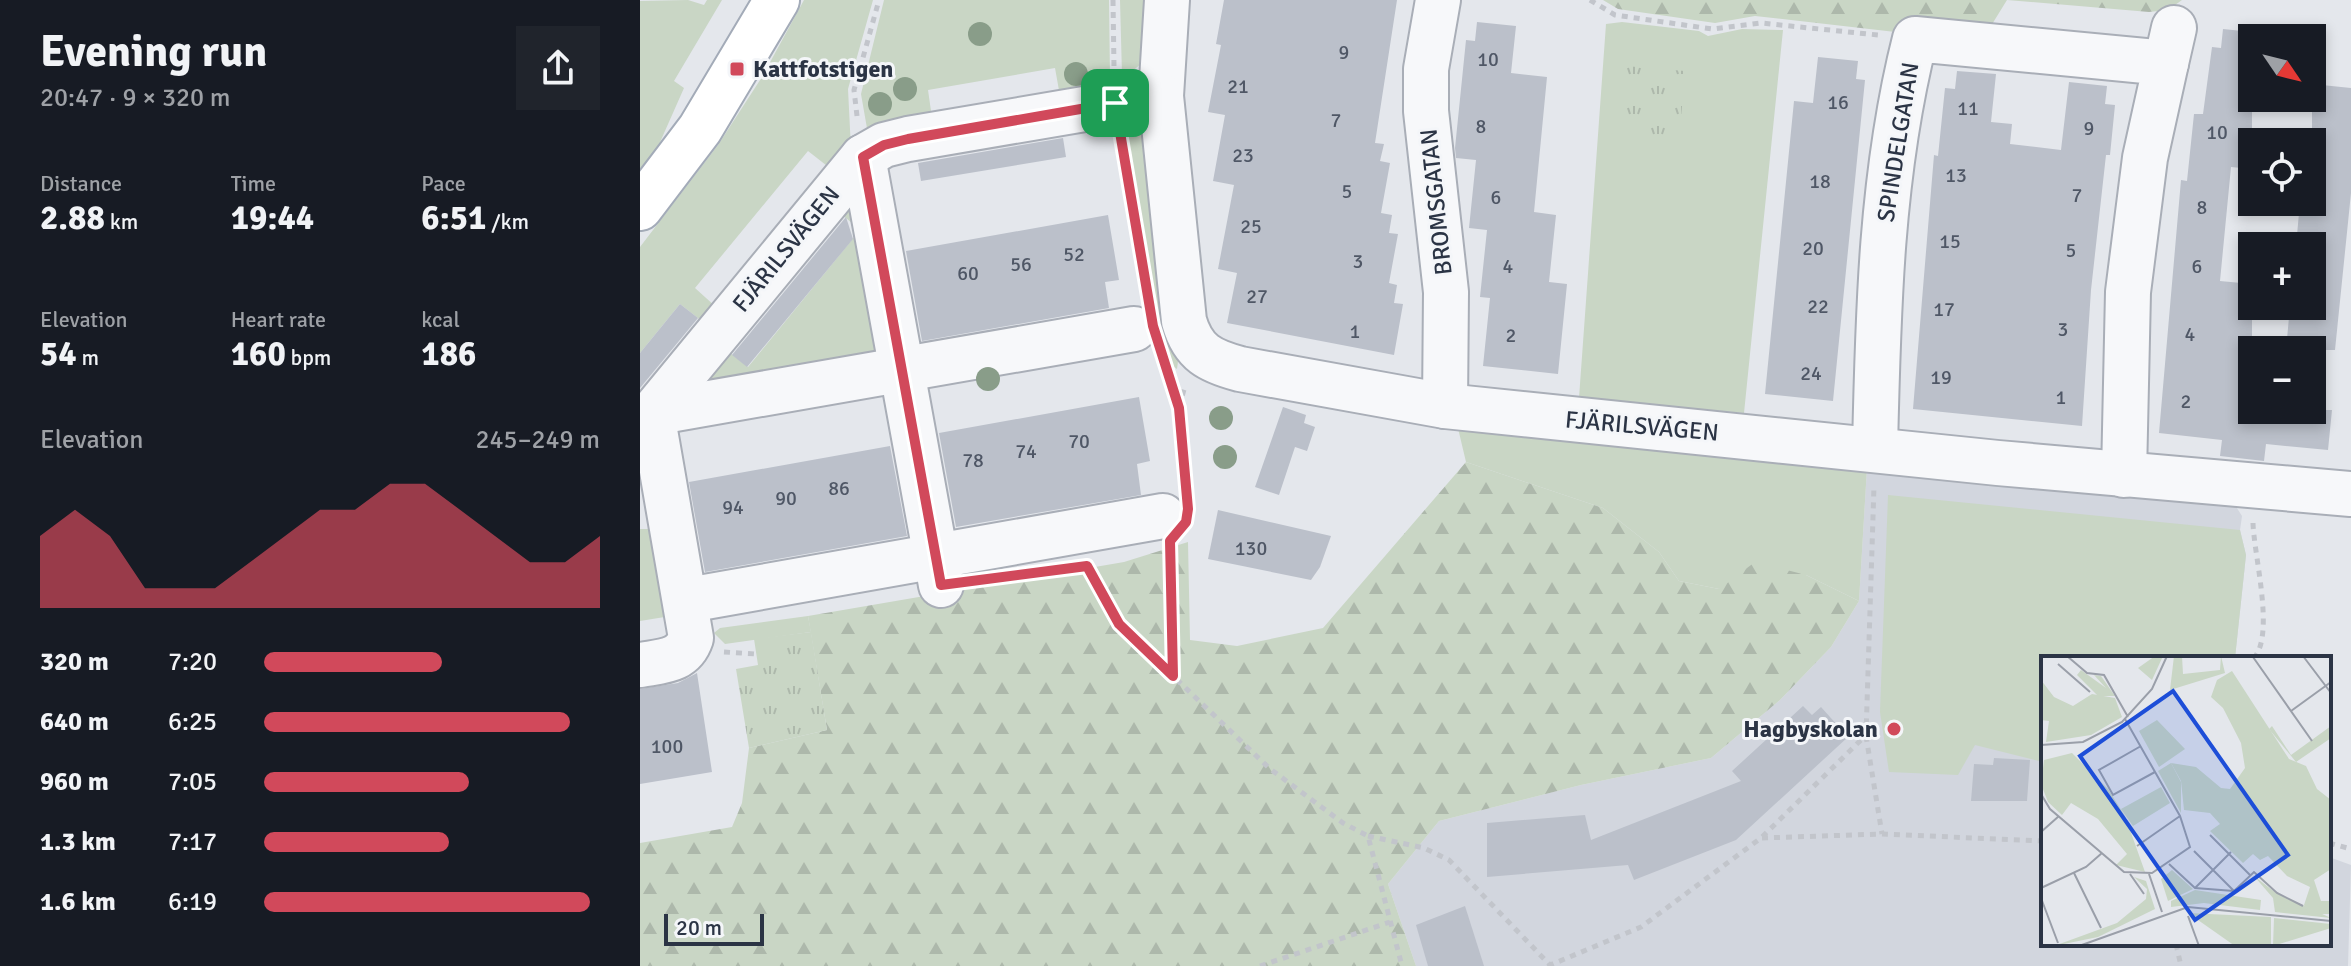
<!DOCTYPE html>
<meta charset="utf-8">
<style>
body{margin:0;font-family:Signika,sans-serif;background:#20242c;color:#f1f3f6;height:100vh;display:flex;flex-direction:column;font-size:30px;white-space:nowrap}
*{box-sizing:border-box;margin:0}
p{font-size:26px;color:#9ea1a6}
.icon{flex:none;width:44px;height:44px;fill:none;stroke:currentColor;stroke-width:2;stroke-linecap:round;stroke-linejoin:round}
.map{position:relative;flex:1;overflow:hidden}
.panel{display:flex;flex-direction:column;background:#171b24;width:640px}
.panel>*{flex:none}
.needle{width:52px;rotate:125deg}
.buttons{position:absolute;left:1598px;top:24px;display:grid;gap:16px}
.buttons a{display:grid;place-items:center;width:88px;height:88px;border-radius:0px;background:#171b24;box-shadow:0 4px 12px #0003;font-size:40px}
.scale{position:absolute;left:24px;bottom:20px;width:100px;box-sizing:border-box;padding-left:8px;border:4px solid #2b3445;border-top:0;font-size:22px;line-height:28px;white-space:nowrap;color:#2b3445;-webkit-text-stroke:6px #f4f6f9;paint-order:stroke}
.pin{position:absolute;display:grid;place-items:center;width:68px;height:68px;color:#fff;margin:-34px;border-radius:16px;box-shadow:0 4px 12px #0006}
.round{display:grid;place-items:center;flex:none;width:84px;height:84px;border-radius:0px;background:#20242c}
.headline{display:flex;align-items:center;justify-content:space-between;height:136px;padding:0 40px}
h1{font-size:44px;font-weight:700;line-height:60px}
.figures{display:grid;grid-template-columns:repeat(3,1fr);gap:12px;height:136px;padding:8px 40px}
.figures div{display:grid;align-content:center}
.figures b{font-size:34px;font-weight:700}
.figures small{font-size:22px;font-weight:400}
.figures p{font-size:22px}
.chart{height:224px;padding:16px 40px}
.chart p{display:flex;justify-content:space-between}
.chart svg{width:100%;height:144px;margin-top:8px;fill:#d1495b;opacity:.7}
ul{padding:0 40px;list-style:none;font-size:26px}
li{display:grid;grid-template-columns:128px 96px 1fr;align-items:center;height:60px}
li i{height:20px;border-radius:10px;background:#d1495b}
main{display:flex;flex:1;min-height:0}
.map>svg:first-child{display:block}
.built{fill:#d2d6de}
.grass{fill:#c9d6c5}
.forest{fill:url(#forest-firs)}
.park{fill:url(#park-tufts)}
.building{fill:#bbc0ca}
.lines{fill:none;stroke-linecap:round;stroke-linejoin:round}
.minor-casing{stroke:#a9aeb7;stroke-width:48}
.major-casing{stroke:#a3abb8;stroke-width:48}
.path{stroke:#c2c5cb;stroke-width:5;stroke-dasharray:6 6;stroke-linecap:butt}
.minor{stroke:#f7f8fa;stroke-width:44}
.major{stroke:#fff;stroke-width:44}
.tree{fill:#899d89}
.route-casing{stroke:#fff;stroke-width:16}
.route{stroke:#d1495b;stroke-width:10}
.poi-dot{fill:#d1495b;stroke:#f4f6f9;stroke-width:3}
.labels{text-anchor:middle;stroke-width:6;stroke-linejoin:round;paint-order:stroke}
.number-label{font-size:20px;fill:#4f5766}
.poi-label{font-size:24px;font-weight:bold;fill:#2b3445;stroke:#f4f6f9;text-anchor:start}
.street-label{font-size:24px;fill:#2b3445;stroke:#f4f6f9}
.inset-road{fill:none;stroke:#9a9fa9;stroke-width:2}
.view{fill:#1d4ed8;fill-opacity:0.15;stroke:#1d4ed8;stroke-width:4}
.inset-edge{fill:none;stroke:#2b3445;stroke-width:4}
</style>
<main>
<section class="panel">
<div class="headline"><div><h1>Evening run</h1><p>20:47 · 9 × 320 m</p></div><a class="round"><svg class="icon" aria-label="share" viewBox="0 0 24 24"><path d="M12 15V3M7 8l5-5 5 5M5 13v7h14v-7"/></svg></a></div>
<div class="figures">
<div><p>Distance</p><b>2.88<small> km</small></b></div>
<div><p>Time</p><b>19:44</b></div>
<div><p>Pace</p><b>6:51<small> /km</small></b></div>
</div>
<div class="figures">
<div><p>Elevation</p><b>54<small> m</small></b></div>
<div><p>Heart rate</p><b>160<small> bpm</small></b></div>
<div><p>kcal</p><b>186</b></div>
</div>
<div class="chart"><p><span>Elevation</span>245–249 m</p>
<svg viewBox="0 0 160 44" preserveAspectRatio="none"><path d="M0 44V22L10 14L20 22L30 38L40 38L50 38L60 30L70 22L80 14L90 14L100 6L110 6L120 14L130 22L140 30L150 30L160 22V44z"/></svg>
</div>
<ul>
<li><b>320 m</b>7:20<i style="width:53%"></i></li>
<li><b>640 m</b>6:25<i style="width:91%"></i></li>
<li><b>960 m</b>7:05<i style="width:61%"></i></li>
<li><b>1.3 km</b>7:17<i style="width:55%"></i></li>
<li><b>1.6 km</b>6:19<i style="width:97%"></i></li>
</ul>
</section>
<div class="map">
<svg width="1711" height="966" viewBox="0 0 1711 966">
<defs>
<pattern id="forest-firs" width="22" height="20" patternUnits="userSpaceOnUse" patternTransform="scale(2)"><rect width="22" height="20" fill="#c9d6c5"/><path d="M5 1l3.5 6h-7zM16 11l3.5 6h-7z" fill="#adb8ab"/></pattern>
<pattern id="park-tufts" width="24" height="20" patternUnits="userSpaceOnUse" patternTransform="scale(2)"><rect width="24" height="20" fill="#c9d6c5"/><path d="M3 7l-1-3M5 7V3M7 7l1-3M15 17l-1-3M17 17v-4M19 17l1-3" fill="none" stroke="#adb8ab"/></pattern>
</defs>
<rect width="100%" height="100%" fill="#e4e7ec"/>
<path class="built" d="M1227,468L1595,505L1602,516L1600,530L1606,555L1595,658H1403V944H1689V857L1711,865L1708,966H776L748,884L799,821L941,785L1071,758L1140,700L1191,647L1219,601Z"/>
<g class="grass">
<path d="M48,0L64,5L67,0H82L34,81L44,88L17,149L0,169V1Z"/>
<path d="M164,0H233L208,89L211,149L191,169L168,151L55,288L76,307L63,322L40,304L0,353V247L78,145L122,77Z"/>
<path d="M244,0H469L470,78L467,85L420,96L415,68L288,90L292,118L228,134L221,94Z"/>
<path d="M480,0H512L503,62L489,74L482,75Z"/>
<path d="M982,22L1059,31L1068,36L1102,29L1143,30L1104,413L939,398L966,24Z"/>
<path d="M491,120L508,133L539,354L537,369L530,364L522,340L483,130V121Z"/>
<path d="M215,201L252,351L117,373L55,396L85,349L108,367L220,230L199,212Z"/>
<path d="M817,424L1227,468L1219,601L1166,575L1079,589L1039,581L1019,552L963,508L826,462Z"/>
<path d="M1248,495L1600,530L1606,555L1595,658H1403V762L1335,745L1318,775L1249,772L1240,712Z"/>
<path d="M0,529H15L37,615L0,621Z"/>
<path d="M168,616L171,632L85,644L74,633L80,628Z"/>
</g>
<g class="forest">
<path d="M963,0H1542L1528,10L1509,12L1367,0L1346,34L1264,33L1115,16L1075,23L978,9Z"/>
<path d="M826,462L963,508L1019,552L1039,581L1079,589L1115,562L1166,575L1219,601L1191,647L1140,700L1071,758L941,785L799,821L748,884L776,966H0V843L92,827L102,803L109,748L187,730L168,616L484,562L548,542L550,640L597,646L683,628Z"/>
</g>
<g class="park">
<path d="M985,66L1045,71L1039,141L979,136Z"/>
<path d="M171,632L187,730L109,748L96,669L118,665L114,639Z"/>
</g>
<g class="building">
<path d="M584,0H757L735,143L744,144L740,161L750,163L741,213L752,215L749,233L758,234L749,283L757,285L754,303L763,304L754,355L587,323L597,273L578,269L594,185L573,181L585,115L568,112L581,45L576,44Z"/>
<path d="M837,22L876,26L871,73L907,77L894,212L916,215L909,282L927,284L918,374L843,366L850,298L840,297L847,230L829,228L836,160L816,158L815,148L826,40L835,41Z"/>
<path d="M1583,29L1612,32V169L1591,167L1580,281L1612,284V410H1692L1688,450L1626,444L1624,461L1580,456L1582,440L1519,433L1541,180L1547,181L1554,114H1563L1572,47L1581,48Z"/>
<path d="M1178,57L1218,61L1216,79L1225,80L1193,401L1125,394L1154,101L1173,103Z"/>
<path d="M1317,71L1356,74L1351,122L1372,124L1370,144L1421,150L1429,82L1467,86L1465,104L1475,105L1470,155H1466L1451,290L1442,426L1273,409L1294,155L1298,156L1305,88L1315,89Z"/>
<path d="M1672,84L1711,88V193L1695,350H1646L1650,306H1672V246H1656L1660,202H1672Z"/>
<path d="M423,138L426,157L281,181L278,163Z"/>
<path d="M468,215L479,280L465,282L469,308L282,341L266,251Z"/>
<path d="M206,217L213,239L107,367L92,355Z"/>
<path d="M40,304L58,318L0,388V353Z"/>
<path d="M499,397L510,461L497,464L501,495L316,527L299,433Z"/>
<path d="M643,407L666,415L664,423L675,427L667,451L655,447L639,495L615,487Z"/>
<path d="M250,446L267,536L65,572L49,482Z"/>
<path d="M578,510L691,536L680,567L671,580L568,559Z"/>
<path d="M57,673L72,772L0,784V689L38,683Z"/>
<path d="M1163,706L1172,715L1181,707L1208,737L1096,840L994,880L988,865L847,877V823L945,815L951,840L1101,781L1092,771Z"/>
<path d="M1354,758L1390,760L1387,801H1331L1334,764L1353,765Z"/>
<path d="M825,906L844,966H788L776,925Z"/>
</g>
<g class="lines">
<defs>
<g id="minor">
<path d="M527,0L521,96L544,321C553,353 570,361 600,369L805,406L1358,463L1711,494"/>
<path d="M798,0L786,69V111L806,292L805,406"/>
<path d="M1526,63L1534,28"/>
<path d="M223,157L301,585"/>
<path d="M12,413L223,157L244,145L268,139L521,96"/>
<path d="M12,413L494,329"/>
<path d="M1235,449C1238,312 1241,173 1275,39L1526,63L1505,158L1488,292L1484,475"/>
<path d="M48,600L523,516"/>
<path d="M0,665C22,661 43,662 51,638L12,413"/>
</g>
<path id="major" d="M0,208L60,129L137,0"/>
</defs>
<use href="#minor" class="minor-casing"/>
<use href="#major" class="major-casing"/>
<g class="path">
<path d="M473,0L474,67"/>
<path d="M950,0L975,15L1072,29L1121,23L1238,35"/>
<path d="M217,116L214,90L239,0"/>
<path d="M525,372L539,408L546,487"/>
<path d="M539,407L545,386"/>
<path d="M1613,523C1614,556 1635,634 1614,658"/>
<path d="M530,554L533,676"/>
<path d="M448,568L479,624L506,650L629,768L703,823L728,836L762,966"/>
<path d="M84,652L116,654"/>
<path d="M1226,736L1242,834"/>
<path d="M728,836L784,848L809,860L910,965"/>
<path d="M1122,838L1242,834L1403,841"/>
<path d="M1689,843L1711,849"/>
<path d="M1536,944L1541,966"/>
<path d="M620,966L750,922"/>
<path d="M908,966L1001,927L1121,838L1226,735L1234,486"/>
</g>
<use href="#minor" class="minor"/>
<use href="#major" class="major"/>
</g>
<g class="tree">
<circle cx="340" cy="34" r="12"/>
<circle cx="436" cy="74" r="12"/>
<circle cx="265" cy="89" r="12"/>
<circle cx="240" cy="104" r="12"/>
<circle cx="348" cy="379" r="12"/>
<circle cx="581" cy="418" r="12"/>
<circle cx="585" cy="457" r="12"/>
</g>
<g class="lines">
<defs>
<path id="route" d="M475,103L513,326L539,408L548,509L546,522L530,541L533,676L479,624L447,566L301,585L223,157L244,145L268,139Z"/>
</defs>
<use href="#route" class="route-casing"/>
<use href="#route" class="route"/>
</g>
<g class="poi-dot">
<rect x="89" y="61" width="16" height="16" rx="4"/>
<circle cx="1254" cy="729" r="8"/>
</g>
<g class="labels">
<g class="number-label">
<text x="704" y="59">9</text>
<text x="848" y="66">10</text>
<text x="598" y="93">21</text>
<text x="1198" y="109">16</text>
<text x="1328" y="115">11</text>
<text x="696" y="127">7</text>
<text x="841" y="133">8</text>
<text x="1449" y="135">9</text>
<text x="1577" y="139">10</text>
<text x="603" y="162">23</text>
<text x="1316" y="182">13</text>
<text x="1180" y="188">18</text>
<text x="707" y="198">5</text>
<text x="1437" y="202">7</text>
<text x="856" y="204">6</text>
<text x="1562" y="214">8</text>
<text x="611" y="233">25</text>
<text x="1310" y="248">15</text>
<text x="1173" y="255">20</text>
<text x="1431" y="257">5</text>
<text x="434" y="261">52</text>
<text x="718" y="268">3</text>
<text x="381" y="271">56</text>
<text x="868" y="273">4</text>
<text x="1557" y="273">6</text>
<text x="328" y="280">60</text>
<text x="617" y="303">27</text>
<text x="1178" y="313">22</text>
<text x="1304" y="316">17</text>
<text x="1423" y="336">3</text>
<text x="715" y="338">1</text>
<text x="1550" y="341">4</text>
<text x="871" y="342">2</text>
<text x="1171" y="380">24</text>
<text x="1301" y="384">19</text>
<text x="1421" y="404">1</text>
<text x="1546" y="408">2</text>
<text x="439" y="448">70</text>
<text x="386" y="458">74</text>
<text x="333" y="467">78</text>
<text x="199" y="495">86</text>
<text x="146" y="505">90</text>
<text x="93" y="514">94</text>
<text x="611" y="555">130</text>
<text x="27" y="753">100</text>
</g>
<g class="poi-label">
<text x="113" y="77">Kattfotstigen</text>
<text x="1238" y="737" text-anchor="end">Hagbyskolan</text>
</g>
<g class="street-label">
<text transform="translate(1258 142) rotate(-81)" y="8">SPINDELGATAN</text>
<text transform="translate(796 202) rotate(-96)" y="8">BROMSGATAN</text>
<text transform="translate(146 249) rotate(-51)" y="8">FJÄRILSVÄGEN</text>
<text transform="translate(1002 426) rotate(5)" y="8">FJÄRILSVÄGEN</text>
</g>
</g>
<g transform="translate(1401 656)">
<rect width="290" height="290" fill="#e4e7ec"/>
<path d="M133,0H141L142,18L179,14L180,0L184,17L129,34ZM40,14L65,32L53,19L60,20L74,40H57L36,19ZM116,64L144,93L118,111L98,75ZM231,70L250,99L290,70V82L255,106L228,73ZM130,107L140,126V157L117,115ZM120,131L129,147L92,170L80,153ZM131,214L152,233L127,245L120,223ZM213,220L235,237L290,262L234,256L232,242ZM93,221L105,225L114,253L57,281L13,290L76,267L105,243L106,233ZM154,234L220,244L219,254L163,247L130,251V245ZM147,257L230,261V290H194ZM233,262L290,268V272L232,290Z" fill="#c9d6c5"/>
<path d="M114,0H122L111,24L97,12ZM191,15L248,103L265,110L276,133L290,144V213L273,224L280,245H290V258H267L263,249L269,231L246,220L227,200L219,204L212,198L202,207L169,175L179,168L169,157L143,154L140,125L130,107L155,111L180,132L189,133L204,112L200,87L182,52L170,41L176,24ZM0,24L13,41L32,50L51,38L74,42L81,61L50,79L5,86L8,65L0,64ZM31,97L67,133L84,160L104,216L75,209L86,198L57,163L30,147L21,159L7,146L0,128L3,104Z" fill="#c9d6c5"/>
<path class="inset-road" d="M26,0L46,17L63,19L87,61M262,0L290,37M212,1L271,85M17,8L49,36M250,55L290,26M0,89L42,86L81,66L111,33L126,0M100,90L58,114L72,139L114,116M0,138L9,153L83,216L111,217L149,191L139,160L84,63M0,176L18,160M169,179L209,219M96,190L139,160M153,195L193,235M128,208L154,232L193,235M33,217L60,272M89,218L103,238M108,218L121,256M0,232L45,211L61,197M154,232L190,196M193,235L213,216L236,237L262,250M0,242L17,287M147,260L158,290M38,290L147,251L290,265"/>
<path class="view" d="M132,35L247,199L154,264L39,100Z"/>
<rect width="290" height="290" class="inset-edge"/>
</g>
</svg>
<div class="buttons">
<a><svg class="needle" viewBox="-14 -14 28 28"><path d="M0-13l5 13h-10z" fill="#e53935"/><path d="M0 13l5-13h-10z" fill="#9ea1a6"/></svg></a>
<a><svg class="icon" aria-label="locate" viewBox="0 0 24 24"><circle cx="12" cy="12" r="6"/><path d="M12 2v4M12 18v4M2 12h4M18 12h4"/></svg></a>
<a>+</a>
<a>−</a>
</div>
<div class="scale">20 m</div>
<div class="pin" style="left:475px;top:103px;background:#1e9e55"><svg class="icon" aria-label="arrive" viewBox="0 0 24 24"><path d="M6 21V4h12l-3 4 3 4H6"/></svg></div>
</div>
</main>
